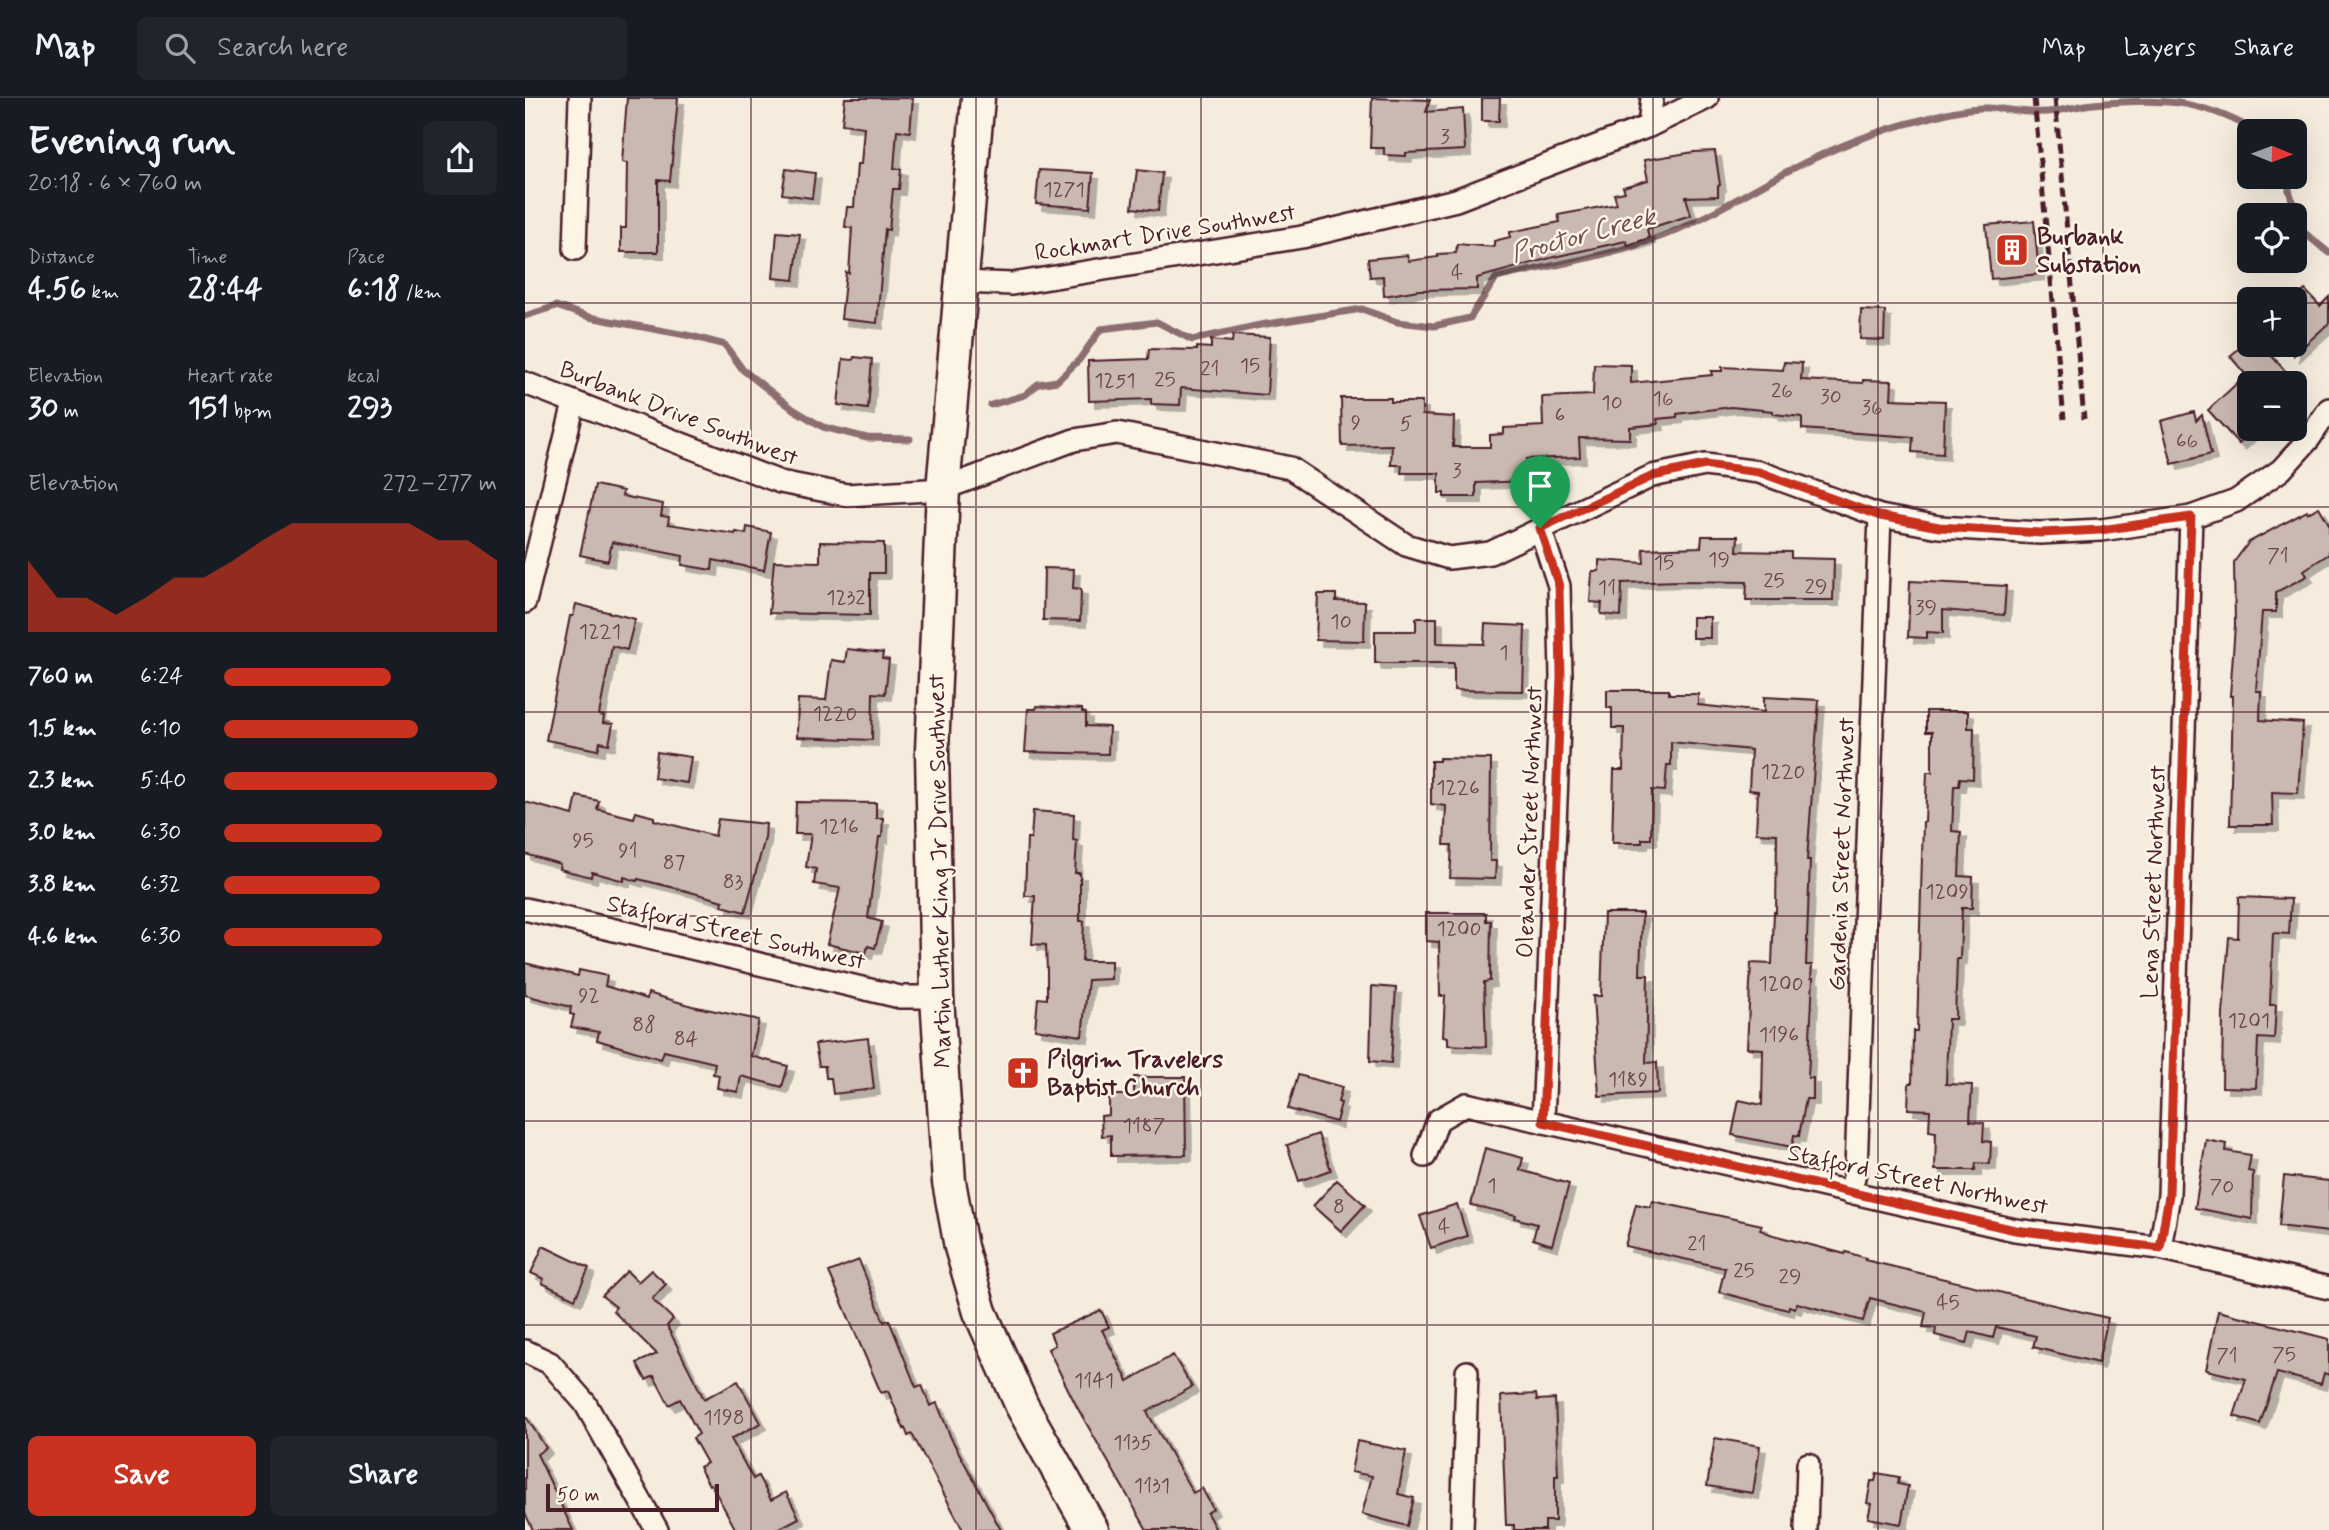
<!DOCTYPE html>
<meta charset="utf-8">
<style>
body{margin:0;font-family:Mynerve,sans-serif;background:#20242c;color:#f1f3f6;height:100vh;display:flex;flex-direction:column;font-size:26px;white-space:nowrap}
*{box-sizing:border-box;margin:0}
p{font-size:23px;color:#9ea1a6}
.icon{flex:none;width:38px;height:38px;fill:none;stroke:currentColor;stroke-width:2;stroke-linecap:round;stroke-linejoin:round}
.map{position:relative;flex:1;overflow:hidden}
.sheet{display:flex;flex-direction:column;background:#171b24;width:525px}
.sheet>*{flex:none}
.needle{width:46px;rotate:91deg}
.fabs{position:absolute;left:1712px;top:21px;display:grid;gap:14px}
.fabs a{display:grid;place-items:center;width:70px;height:70px;border-radius:10px;background:#171b24;box-shadow:0 7px 28px #0002;font-size:35px}
.scale{position:absolute;left:21px;bottom:18px;width:173px;box-sizing:border-box;padding-left:7px;border:4px solid #4a1f2b;border-top:0;font-size:19px;line-height:24px;white-space:nowrap;color:#4a1f2b;-webkit-text-stroke:5px #fcf5e5;paint-order:stroke}
.pin{position:absolute;display:grid;place-items:center;width:60px;height:60px;color:#fff;margin:-72px -30px;border-radius:50% 50% 50% 0;rotate:-45deg;box-shadow:0 0 7px #0007}
.pin .icon{rotate:45deg}
.round{display:grid;place-items:center;flex:none;width:74px;height:74px;border-radius:10px;background:#20242c}
.headline{display:flex;align-items:center;justify-content:space-between;height:119px;padding:0 28px}
h1{font-size:38px;font-weight:700;line-height:52px}
.stats{display:grid;grid-template-columns:repeat(3,1fr);gap:10px;height:119px;padding:7px 28px}
.stats div{display:grid;align-content:center}
.stats b{font-size:30px;font-weight:700}
.stats small{font-size:19px;font-weight:400}
.stats p{font-size:19px}
.chart{height:196px;padding:14px 28px}
.chart p{display:flex;justify-content:space-between}
.chart svg{width:100%;height:126px;margin-top:7px;fill:#c8321e;opacity:.7}
.cta{display:flex;gap:14px;margin-top:auto;padding:14px 28px}
.cta a{flex:1;height:80px;border-radius:10px;background:#c8321e;color:#fff;font-size:28px;font-weight:700;line-height:80px;text-align:center}
.cta a+a{background:#20242c;color:#f1f3f6}
ul{padding:0 28px;list-style:none;font-size:23px}
li{display:grid;grid-template-columns:112px 84px 1fr;align-items:center;height:52px}
li i{height:18px;border-radius:9px;background:#c8321e}
header{display:flex;align-items:center;gap:42px;box-sizing:border-box;height:98px;padding:0 35px;background:#171b24;border-bottom:2px solid #363941}
header strong{font-size:33px}
nav{display:flex;gap:38px;margin-inline-start:auto;font-size:24px}
.search{width:490px;height:63px;background:#20242c;display:flex;align-items:center;gap:18px;box-sizing:border-box;padding:0 24px;border-radius:10px;color:#9ea1a6;font-size:26px}
main{display:flex;flex:1;min-height:0}
.map>svg:first-child{display:block}
.lines{fill:none;stroke-linecap:round;stroke-linejoin:round}
.stream{stroke:#8c6e70;stroke-width:7}
.building{fill:#cab9b1;stroke:#4a1f2b;stroke-width:2;filter:url(#shadow)}
.street-casing{stroke:#4a1f2b;stroke-width:26}
.secondary-casing{stroke:#4a1f2b;stroke-width:37}
.street{stroke:#fcf5e5;stroke-width:21}
.secondary{stroke:#fcf5e5;stroke-width:32}
.rail{stroke:#4a1f2b;stroke-width:5;stroke-dasharray:10 5;stroke-linecap:butt}
.route-casing{stroke:#fff;stroke-width:14}
.route{stroke:#c8321e;stroke-width:9}
.grid{fill:none;stroke:#4a1f2b;stroke-width:2;stroke-opacity:0.55}
.labels{text-anchor:middle;stroke-width:5;stroke-linejoin:round;paint-order:stroke}
.number-label{font-size:21px;fill:#6a464c}
.street-label{font-size:24px;fill:#4a1f2b;stroke:#fcf5e5}
.poi-label{font-size:24px;font-weight:bold;fill:#4a1f2b;stroke:#fcf5e5;text-anchor:start}
.water-label{font-size:26px;font-style:italic;fill:#704d53;stroke:#fcf5e5}
</style>
<header>
<strong>Map</strong>
<div class="search"><svg class="icon" aria-label="search" viewBox="0 0 24 24"><circle cx="10" cy="10" r="6"/><path d="M15 15l6 6"/></svg>Search here</div>
<nav><a>Map</a><a>Layers</a><a>Share</a></nav>
</header>
<main>
<section class="sheet">
<div class="headline"><div><h1>Evening run</h1><p>20:18 · 6 × 760 m</p></div><a class="round"><svg class="icon" aria-label="share" viewBox="0 0 24 24"><path d="M12 15V3M7 8l5-5 5 5M5 13v7h14v-7"/></svg></a></div>
<div class="stats">
<div><p>Distance</p><b>4.56<small> km</small></b></div>
<div><p>Time</p><b>28:44</b></div>
<div><p>Pace</p><b>6:18<small> /km</small></b></div>
</div>
<div class="stats">
<div><p>Elevation</p><b>30<small> m</small></b></div>
<div><p>Heart rate</p><b>151<small> bpm</small></b></div>
<div><p>kcal</p><b>293</b></div>
</div>
<div class="chart"><p><span>Elevation</span>272–277 m</p>
<svg viewBox="0 0 160 44" preserveAspectRatio="none"><path d="M0 44V19L10 32L20 32L30 38L40 32L50 25L60 25L70 19L80 12L90 6L100 6L110 6L120 6L130 6L140 12L150 12L160 19V44z"/></svg>
</div>
<ul>
<li><b>760 m</b>6:24<i style="width:61%"></i></li>
<li><b>1.5 km</b>6:10<i style="width:71%"></i></li>
<li><b>2.3 km</b>5:40<i style="width:100%"></i></li>
<li><b>3.0 km</b>6:30<i style="width:58%"></i></li>
<li><b>3.8 km</b>6:32<i style="width:57%"></i></li>
<li><b>4.6 km</b>6:30<i style="width:58%"></i></li>
</ul>
<div class="cta"><a>Save</a><a>Share</a></div>
</section>
<div class="map">
<svg width="1804" height="1432" viewBox="0 0 1804 1432">
<defs>
<filter id="shadow"><feDropShadow dx="6" dy="6" stdDeviation="0" flood-color="#0004"/></filter>
</defs>
<rect width="100%" height="100%" fill="#f5ecde"/>
<filter id="ink" filterUnits="userSpaceOnUse"><feTurbulence type="fractalNoise" baseFrequency=".0143" numOctaves="2"/><feDisplacementMap in="SourceGraphic" scale="14" xChannelSelector="R" yChannelSelector="G"/><feConvolveMatrix kernelMatrix="1 2 1 2 8 2 1 2 1" color-interpolation-filters="sRGB"/></filter>
<g filter="url(#ink)">
<g class="lines">
<g class="stream">
<path d="M1763,79L1764,92L1776,132L1804,155"/>
<path d="M0,218L31,208L64,219L166,238L200,247L218,272L268,311L298,329L342,340L385,341"/>
<path d="M466,307L500,297L513,286L532,283L554,262L576,231L632,224L667,242L735,227L837,211L872,224L909,228L945,220L971,180C1028,167 1086,158 1140,137C1183,120 1222,94 1263,73C1304,52 1350,33 1396,22C1417,16 1441,9 1463,10C1487,11 1506,17 1532,13C1544,11 1556,7 1568,6C1633,0 1674,0 1730,33"/>
</g>
</g>
<g class="building">
<path d="M102,0H153L145,83L133,82V154H96V130H101L102,65L97,64Z"/>
<path d="M320,0H388L385,34L372,32L369,71H376L374,91H368L364,132L360,131L352,225L316,221L321,174L324,175L327,130L320,129L322,109H329L332,66H336L339,29L317,26Z"/>
<path d="M847,0L905,2L901,14L938,11L940,52L881,55V58L859,57V50H845Z"/>
<path d="M957,0H975L974,23H957Z"/>
<path d="M1190,53L1195,87L1193,88V98L1161,99L1166,117L1122,131L1124,140L1103,147L1101,143L1029,159L952,180V191L893,192L859,198L858,178L845,179L843,161L882,157L884,163L913,159V156L931,155L932,146L969,149V143L985,139V134L1035,124L1033,117L1092,106L1089,96L1100,94L1098,89L1123,82L1119,62L1169,54Z"/>
<path d="M261,71L290,75L287,100L257,96Z"/>
<path d="M514,72L568,75L565,110L511,106Z"/>
<path d="M612,72L637,75L633,113L607,110Z"/>
<path d="M1509,123L1514,176L1466,181L1461,127Z"/>
<path d="M252,134L275,136L269,182L248,180Z"/>
<path d="M1780,192L1795,208L1804,199V225L1769,257V201Z"/>
<path d="M1336,212L1360,213L1359,242L1335,241Z"/>
<path d="M708,237L745,239L742,297L656,290L655,307L626,306V301L564,303L563,263L623,261L624,251L672,252V249L686,250V242L707,244Z"/>
<path d="M1718,247H1737L1771,285H1728L1724,280V337L1714,346L1683,312L1721,277L1705,258Z"/>
<path d="M329,259L347,261L343,311L313,307L318,261L328,262Z"/>
<path d="M1259,264L1277,265L1276,282L1338,285V282L1367,283L1366,301L1420,303L1418,356L1387,354L1388,339L1277,331V319L1248,316V313L1206,309L1152,316V319L1132,321L1133,326L1105,329V341L1054,340L1055,359L1001,361L1002,383L951,385V399H919V395H914V375H876L877,367H866L867,347L817,348L816,300H866V304H897V317L929,319L928,349H965V337L979,336V330L1018,328L1017,299L1068,297L1069,266L1106,267V285L1187,277L1186,273H1197V269L1258,272Z"/>
<path d="M1669,314L1671,323L1677,317L1686,356L1647,366L1636,323Z"/>
<path d="M70,387L98,393L97,398L138,406L136,418L144,419L143,426L210,436L211,434L221,436L222,429L246,434L239,472L188,462L187,472L157,467L158,458L87,444L83,463L55,457Z"/>
<path d="M1794,409L1804,426V456L1779,472L1782,478L1751,494V514H1737L1731,593H1736L1735,622L1778,625L1773,695L1747,694L1748,727H1705L1708,598H1705L1710,527L1709,464L1724,444L1782,413L1783,415Z"/>
<path d="M1177,438H1213L1212,453L1266,454V460L1309,461L1308,502H1221L1222,484L1154,483L1097,485L1096,518L1076,516L1077,505L1065,504L1067,473H1074V462L1119,465L1118,451L1176,449Z"/>
<path d="M295,444L359,445V475H345V517L244,515L249,463L295,464Z"/>
<path d="M519,470L549,471L548,490L556,491L555,523L518,522Z"/>
<path d="M1385,483L1481,488L1479,517L1418,512V535L1402,534V540L1383,539Z"/>
<path d="M793,496H811V503L840,504L839,543L791,542Z"/>
<path d="M51,506L110,521L102,552L87,548L74,617L79,618L78,625L88,626L84,646L75,644L73,652L21,642L45,518H48Z"/>
<rect x="1167" y="519" width="18" height="21"/>
<path d="M891,520H912V545L959,546L960,526L1000,528L998,593L929,592V565H850V533H891Z"/>
<path d="M322,551L358,555L357,561L364,562L360,596L348,595L347,642L272,639L273,601L301,602L306,562L320,564Z"/>
<path d="M1082,592H1144V596H1173V607L1239,614V599L1294,602L1282,762H1285L1281,867H1287L1286,880H1288L1283,980H1288V1001H1281L1274,1038L1269,1037L1267,1049L1207,1037L1214,1002L1237,1007L1238,951L1222,950L1226,865L1247,866L1249,814L1251,815L1252,736L1231,735L1233,693L1224,692L1226,652L1146,644V667H1142L1140,693L1127,692L1126,741H1117V745H1087L1089,672H1098L1099,630H1087V610H1082Z"/>
<path d="M512,608L557,611V614L561,615V628L584,629L583,656L500,654L503,611H511Z"/>
<path d="M1401,613H1443V630H1449L1448,681L1435,680L1434,688H1429L1427,733L1436,734L1434,778L1448,779L1447,810H1437L1435,861H1432L1430,921H1423L1421,986L1447,987L1445,1023L1459,1025L1458,1043L1466,1044L1465,1066L1451,1065L1450,1072H1410L1411,1034L1404,1033L1405,1012L1383,1011L1384,985H1387L1388,933H1392L1398,724H1400L1402,674H1407V634H1401Z"/>
<path d="M132,654L166,659L162,685L129,680Z"/>
<path d="M914,660L966,661L965,763H971L970,781L925,780L927,747H919L921,708L906,706V663H914Z"/>
<path d="M52,698L74,703L72,711L109,720L111,714L129,719V722L190,738L193,721L241,726L240,740L220,814L197,808L198,803L158,792L113,781L112,783L99,779V783L67,774L66,779L34,771L35,766L0,756V704L48,717Z"/>
<path d="M271,704L351,705V720H358L357,739H354L343,820L357,824L350,850L343,848L341,855L302,846L315,790L289,786L291,771L281,769L286,736H270Z"/>
<path d="M508,713L549,716L548,742L552,743L550,775H555V823H559L557,863H586V881L563,882L557,938L510,931L513,900L522,901V873L521,847L507,846L510,798H500L502,740H506Z"/>
<path d="M1714,799L1766,801L1764,836L1748,835L1745,907H1751L1749,941L1733,940L1731,990L1697,989L1698,916L1704,839L1713,840Z"/>
<path d="M901,815H961V823H966L965,883L959,884L961,949L923,947V939L918,938L920,898H915L914,844L901,843Z"/>
<path d="M1079,815H1117L1115,877H1123L1121,965L1132,964L1133,995L1074,998L1068,898H1076Z"/>
<path d="M0,865L53,878L54,872L82,878L80,888L122,901L123,895L167,908L234,922L226,958L263,968L257,989L216,978L213,994L192,990L194,977L188,976L190,965L139,953L136,961L72,942L74,934L46,929L49,917L45,916L46,909L0,897Z"/>
<path d="M847,888L871,890L866,965L845,963Z"/>
<path d="M343,940L349,991L308,996L306,980H301L300,968H294L290,946Z"/>
<path d="M773,977L817,989L813,1004L816,1005L811,1024L763,1011Z"/>
<path d="M609,979H660L661,1057L586,1058V1037L577,1038L576,1018L584,1017V997H609Z"/>
<path d="M793,1036L806,1072L774,1083L762,1047Z"/>
<path d="M1681,1042L1702,1046L1701,1053L1726,1057L1723,1073L1728,1074L1727,1121L1670,1110Z"/>
<path d="M960,1050L998,1060L995,1072L1044,1086L1027,1147L1008,1141L1012,1126L990,1120L991,1117L946,1107Z"/>
<path d="M1759,1078L1804,1083V1134L1754,1128Z"/>
<path d="M812,1082L840,1107L816,1133L788,1108Z"/>
<path d="M1127,1103L1237,1127L1235,1132L1248,1137L1320,1156L1321,1154L1341,1160L1340,1162L1583,1220L1573,1265L1508,1249L1511,1238L1471,1229L1468,1240L1445,1234L1442,1245L1410,1237L1411,1230L1398,1229L1401,1214L1345,1200L1338,1223L1272,1205L1270,1210L1264,1208L1263,1212L1194,1194L1200,1170L1100,1148L1111,1106L1125,1109Z"/>
<path d="M932,1106L942,1138L906,1150L895,1118Z"/>
<path d="M18,1148L64,1170L50,1201L17,1185L19,1181L6,1175Z"/>
<path d="M334,1162L359,1224L364,1222L391,1289L397,1287L405,1308L412,1305L426,1340L476,1432H438L387,1336L383,1338L380,1330L379,1331L363,1293L356,1295L304,1174Z"/>
<path d="M126,1172L141,1186L127,1201L148,1221L142,1228L179,1301L213,1283L236,1325L206,1341L228,1381L233,1378L246,1402L261,1394L274,1420L251,1432H211L186,1386L184,1387L174,1369L182,1365L168,1340L174,1336L155,1301L144,1307L129,1278L121,1282L112,1265L132,1256L88,1213L91,1209L77,1198L102,1173L113,1184Z"/>
<path d="M576,1212L584,1229L577,1232L603,1283L648,1257L667,1289L622,1314L668,1395L677,1390L688,1411L682,1415L691,1432H622L552,1309L523,1251L530,1247L525,1235Z"/>
<path d="M1693,1213L1804,1241V1277L1799,1275L1796,1286L1752,1275L1735,1326L1709,1318L1721,1281L1681,1272Z"/>
<path d="M1011,1296L1012,1302L1030,1301L1033,1378H1030V1423H1020V1432H989V1427H981L976,1298Z"/>
<path d="M0,1317L21,1350L12,1356L48,1432H8L0,1415Z"/>
<path d="M1190,1340L1235,1348L1228,1395L1182,1388Z"/>
<path d="M832,1343L881,1353L873,1396L889,1400L882,1428L837,1416L847,1378L826,1374Z"/>
<path d="M1352,1375L1374,1379L1373,1386L1383,1388L1376,1426L1343,1420L1346,1406L1342,1405L1346,1383H1350Z"/>
</g>
<g class="lines">
<defs>
<g id="street">
<path d="M1124,28L1127,0"/>
<path d="M50,151L55,0"/>
<path d="M436,184L487,186L777,139L931,102L1124,28L1182,0"/>
<path d="M0,285L255,384L322,397L418,391L549,342L592,335L765,370L881,447L924,460L965,455L1127,378L1180,367L1234,374L1355,418L1414,429L1515,435L1576,432L1666,419L1711,403L1756,372L1784,341L1804,311"/>
<path d="M1015,430L1034,488L1036,579L1018,1024"/>
<path d="M0,504L49,305"/>
<path d="M0,811L375,899H412"/>
<path d="M900,1058L913,1022L941,1006L1490,1132L1635,1150L1804,1190"/>
<path d="M1325,1095L1331,1071L1355,418"/>
<path d="M1635,1150L1644,1097L1666,419"/>
<path d="M0,1253L25,1265L60,1305L132,1432"/>
<path d="M937,1432L942,1274"/>
<path d="M1281,1432L1283,1366"/>
</g>
<path id="secondary" d="M453,0L418,391L407,653L412,899L424,1084L436,1149L455,1214L497,1308L567,1432"/>
</defs>
<use href="#street" class="street-casing"/>
<use href="#secondary" class="secondary-casing"/>
<use href="#street" class="street"/>
<use href="#secondary" class="secondary"/>
<g class="rail">
<path d="M1509,0L1539,321"/>
<path d="M1530,0L1559,321"/>
</g>
</g>
</g>
<g class="lines" filter="url(#ink)">
<defs>
<path id="route" d="M1180,367L1234,374L1355,418L1414,429L1516,435L1576,432L1666,419L1644,1097L1635,1150L1490,1132L1018,1024L1036,579L1034,488L1015,430L1128,378Z"/>
</defs>
<use href="#route" class="route-casing"/>
<use href="#route" class="route"/>
</g>
<path class="grid" d="M226,0V1432M451,0V1432M676,0V1432M902,0V1432M1128,0V1432M1353,0V1432M1578,0V1432M0,205H1724M1769,205H1804M0,409H1804M0,614H1804M0,818H1804M0,1023H1804M0,1227H1804"/>
<defs>
<symbol id="building-square" viewBox="-11 -11 22 22"><rect x="-9" y="-9" width="18" height="18" rx="4" fill="#c8321e" stroke="#fcf5e5"/><path d="M-4-6H4V6H1V3H-1V6H-4ZM-2.5-4.3h1.7v1.8h-1.7ZM.8-4.3h1.7v1.8H.8ZM-2.5-1h1.7V.8h-1.7ZM.8-1h1.7V.8H.8Z" fill="#fff"/></symbol>
<symbol id="church-square" viewBox="-11 -11 22 22"><rect x="-9" y="-9" width="18" height="18" rx="4" fill="#c8321e" stroke="#fcf5e5"/><path d="M-1.2-6h2.4v3.5h3.3v2.4h-3.3V6h-2.4V-.1h-3.3v-2.4h3.3Z" fill="#fff"/></symbol>
</defs>
<g fill-rule="evenodd">
<use href="#building-square" x="1468" y="133" width="38" height="38"/>
<use href="#church-square" x="479" y="956" width="38" height="38"/>
</g>
<g class="labels">
<g class="number-label">
<text x="920" y="45">3</text>
<text x="539" y="98">1271</text>
<text x="932" y="181">4</text>
<text x="725" y="274">15</text>
<text x="685" y="277">21</text>
<text x="640" y="288">25</text>
<text x="590" y="289">1251</text>
<text x="1257" y="299">26</text>
<text x="1306" y="305">30</text>
<text x="1138" y="307">16</text>
<text x="1087" y="311">10</text>
<text x="1347" y="316">36</text>
<text x="1035" y="323">6</text>
<text x="831" y="331">9</text>
<text x="881" y="332">5</text>
<text x="1662" y="349">66</text>
<text x="932" y="379">3</text>
<text x="1753" y="464">71</text>
<text x="1194" y="468">19</text>
<text x="1139" y="471">15</text>
<text x="1249" y="489">25</text>
<text x="1291" y="495">29</text>
<text x="1082" y="496">11</text>
<text x="321" y="506">1232</text>
<text x="1401" y="516">39</text>
<text x="816" y="530">10</text>
<text x="75" y="540">1221</text>
<text x="979" y="561">1</text>
<text x="310" y="622">1220</text>
<text x="1258" y="680">1220</text>
<text x="933" y="696">1226</text>
<text x="314" y="735">1216</text>
<text x="58" y="749">95</text>
<text x="103" y="759">91</text>
<text x="149" y="771">87</text>
<text x="208" y="790">83</text>
<text x="1422" y="800">1209</text>
<text x="934" y="837">1200</text>
<text x="1256" y="892">1200</text>
<text x="64" y="904">92</text>
<text x="1724" y="929">1201</text>
<text x="119" y="933">88</text>
<text x="1254" y="943">1196</text>
<text x="161" y="947">84</text>
<text x="1103" y="988">1189</text>
<text x="619" y="1034">1187</text>
<text x="967" y="1094">1</text>
<text x="1697" y="1095">70</text>
<text x="814" y="1115">8</text>
<text x="919" y="1135">4</text>
<text x="1172" y="1152">21</text>
<text x="1219" y="1179">25</text>
<text x="1265" y="1185">29</text>
<text x="1423" y="1211">45</text>
<text x="1759" y="1263">75</text>
<text x="1702" y="1264">71</text>
<text x="569" y="1289">1141</text>
<text x="199" y="1326">1198</text>
<text x="608" y="1351">1135</text>
<text x="627" y="1394">1131</text>
</g>
<g class="street-label">
<text transform="translate(640 134) rotate(-9)" y="8">Rockmart Drive Southwest</text>
<text transform="translate(154 315) rotate(21)" y="8">Burbank Drive Southwest</text>
<text transform="translate(1004 724) rotate(-88)" y="8">Oleander Street Northwest</text>
<text transform="translate(1316 756) rotate(-88)" y="8">Gardenia Street Northwest</text>
<text transform="translate(414 773) rotate(-91)" y="8">Martin Luther King Jr Drive Southwest</text>
<text transform="translate(1628 784) rotate(-88)" y="8">Lena Street Northwest</text>
<text transform="translate(211 834) rotate(13)" y="8">Stafford Street Southwest</text>
<text transform="translate(1393 1081) rotate(12)" y="8">Stafford Street Northwest</text>
</g>
<g class="poi-label">
<text x="1512" y="146">Burbank<tspan x="1512" dy="28">Substation</tspan></text>
<text x="522" y="969">Pilgrim Travelers<tspan x="522" dy="28">Baptist Church</tspan></text>
</g>
<g class="water-label">
<text transform="translate(1058 136) rotate(-15)" y="9">Proctor Creek</text>
</g>
</g>
</svg>
<div class="fabs">
<a><svg class="needle" viewBox="-14 -14 28 28"><path d="M0-13l5 13h-10z" fill="#e53935"/><path d="M0 13l5-13h-10z" fill="#9ea1a6"/></svg></a>
<a><svg class="icon" aria-label="locate" viewBox="0 0 24 24"><circle cx="12" cy="12" r="6"/><path d="M12 2v4M12 18v4M2 12h4M18 12h4"/></svg></a>
<a>+</a>
<a>−</a>
</div>
<div class="scale">50 m</div>
<div class="pin" style="left:1015px;top:430px;background:#1e9e55"><svg class="icon" aria-label="arrive" viewBox="0 0 24 24"><path d="M6 21V4h12l-3 4 3 4H6"/></svg></div>
</div>
</main>
